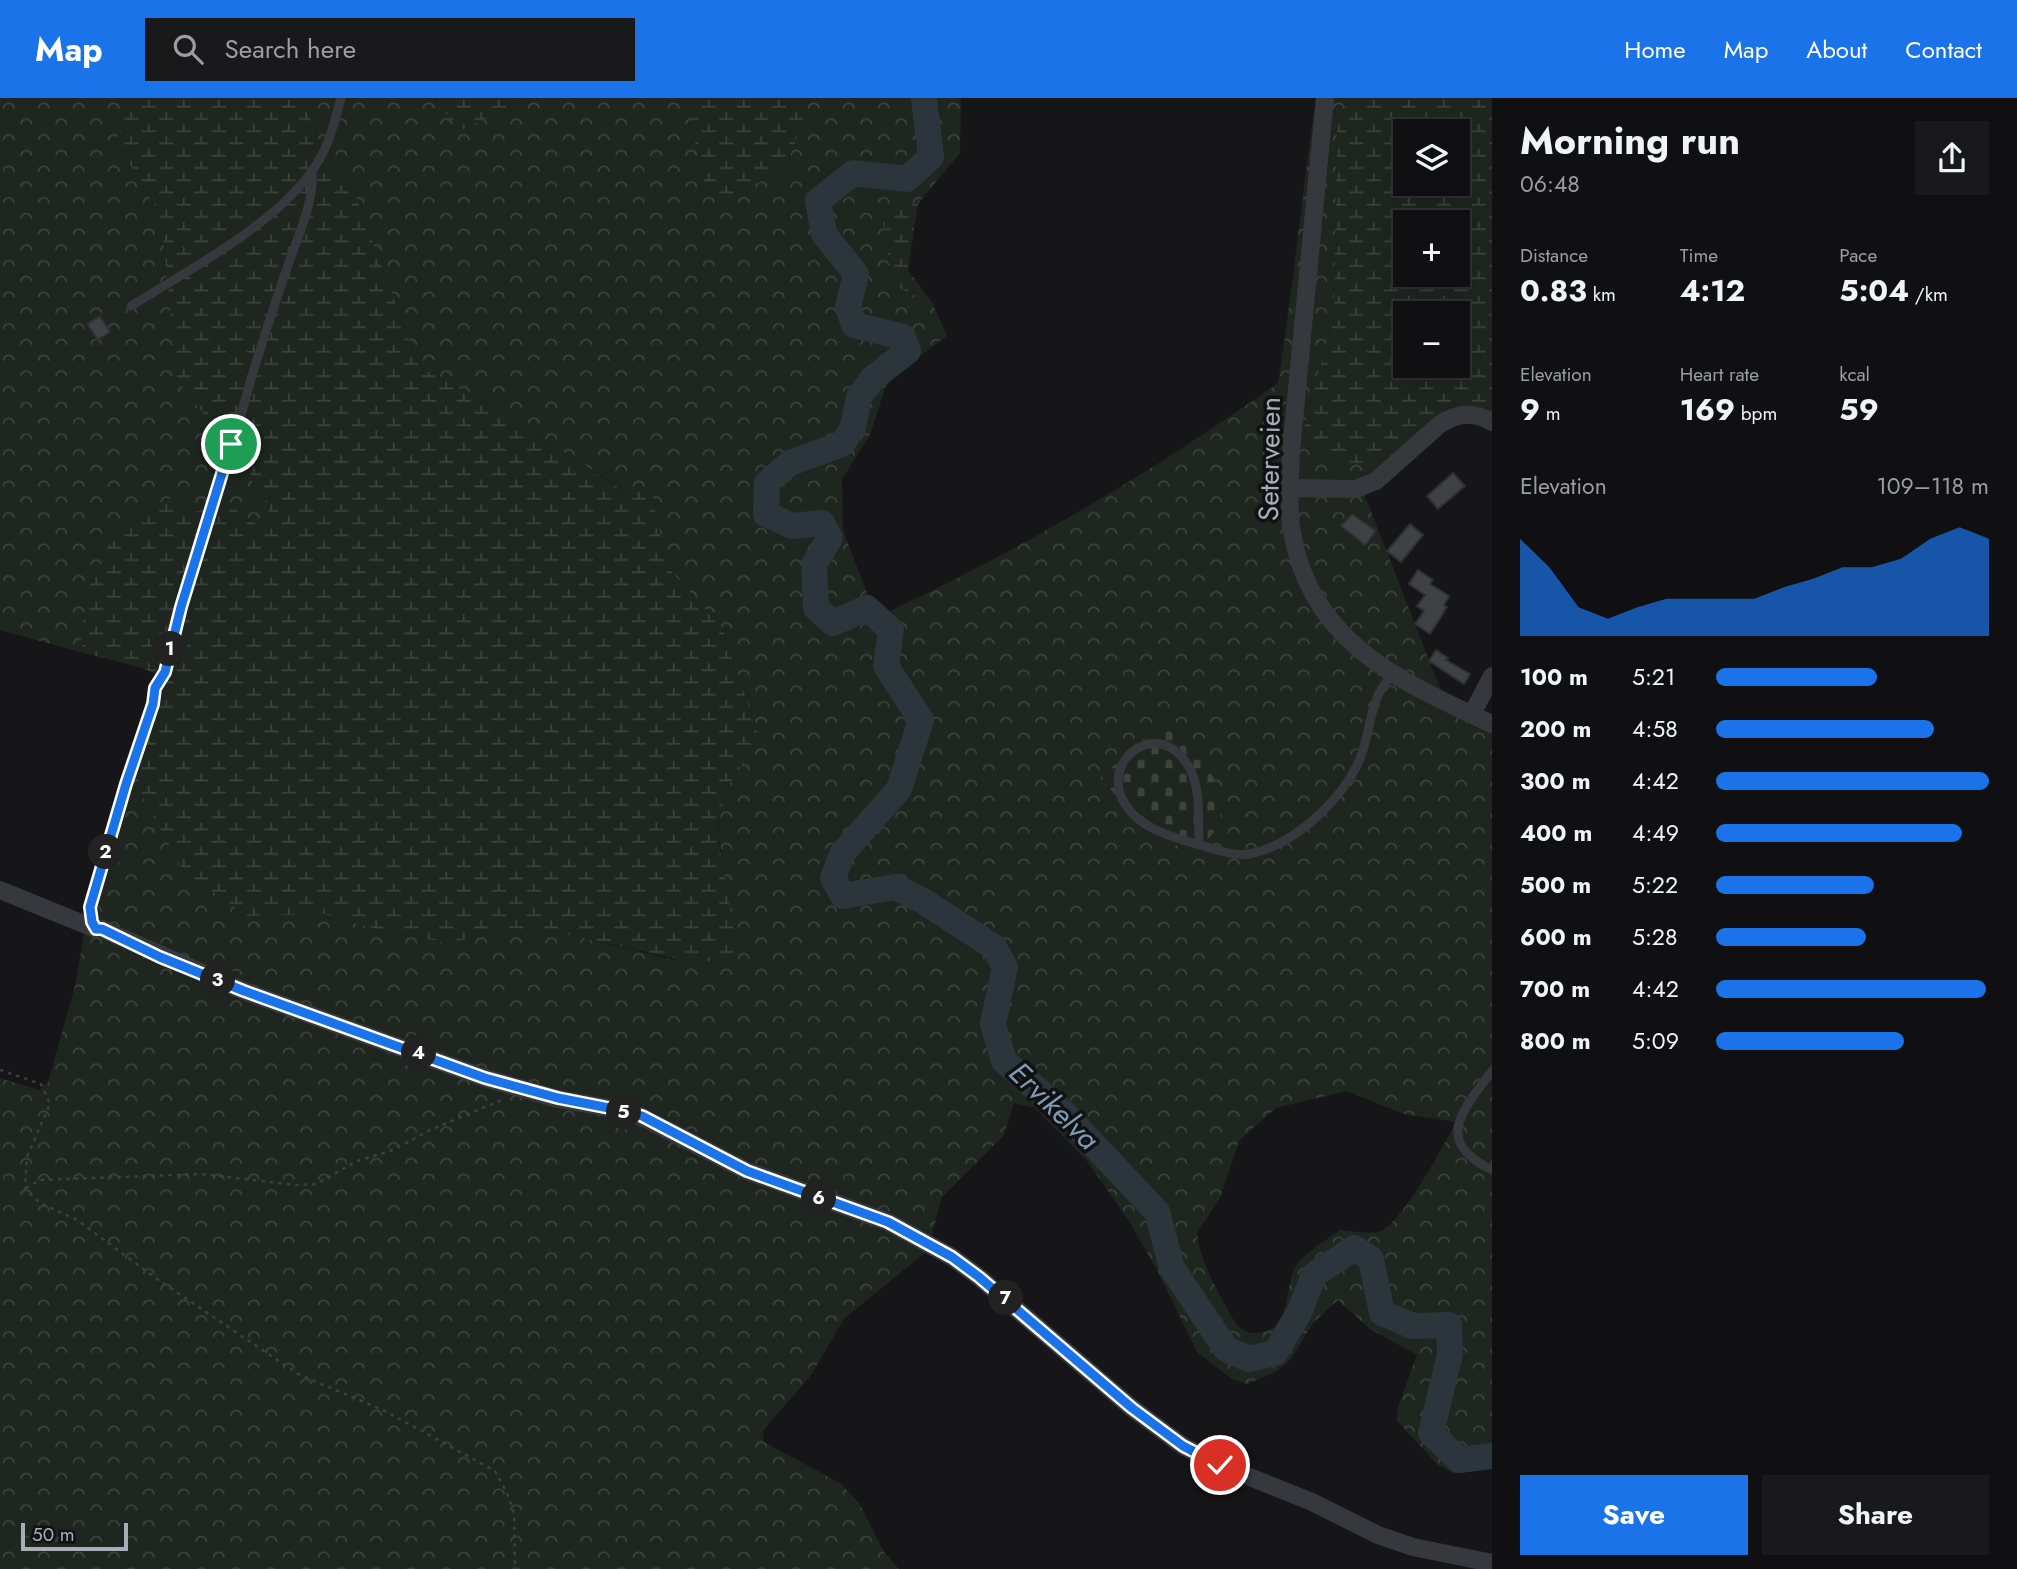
<!DOCTYPE html>
<meta charset="utf-8">
<style>
body{margin:0;font-family:Jost,sans-serif;background:#19191b;color:#f1f3f6;height:100vh;display:flex;flex-direction:column;font-size:26px;white-space:nowrap}
*{box-sizing:border-box;margin:0}
p{font-size:23px;color:#9c9d9f}
.icon{flex:none;width:38px;height:38px;fill:none;stroke:currentColor;stroke-width:2;stroke-linecap:round;stroke-linejoin:round}
.map{position:relative;flex:1;overflow:hidden}
.sheet{display:flex;flex-direction:column;background:#101012;width:525px}
.sheet>*{flex:none}
.fabs{position:absolute;left:1393px;top:21px;display:grid;gap:14px}
.fabs a{display:grid;place-items:center;width:77px;height:77px;border-radius:0px;background:#101012;box-shadow:0 7px 28px #0002,0 0 0 2px #303032;font-size:35px}
.scale{position:absolute;left:21px;bottom:18px;width:107px;box-sizing:border-box;padding-left:7px;border:4px solid #a8adb8;border-top:0;font-size:19px;line-height:24px;white-space:nowrap;color:#a8adb8;-webkit-text-stroke:5px #111113;paint-order:stroke}
.pin{position:absolute;display:grid;place-items:center;width:60px;height:60px;color:#fff;margin:-30px;border:4px solid #fff;border-radius:50%;box-shadow:0 2px 7px #0007}
.km{position:absolute;width:35px;height:35px;margin:-18px;border-radius:50%;background:#222;color:#fff;font-size:19px;line-height:35px;text-align:center}
.round{display:grid;place-items:center;flex:none;width:74px;height:74px;border-radius:0px;background:#19191b}
.overview{display:flex;align-items:center;justify-content:space-between;height:119px;padding:0 28px}
h1{font-size:38px;font-weight:700;line-height:52px}
.metrics{display:grid;grid-template-columns:repeat(3,1fr);gap:10px;height:119px;padding:7px 28px}
.metrics div{display:grid;align-content:center}
.metrics b{font-size:30px;font-weight:700}
.metrics small{font-size:19px;font-weight:400}
.metrics p{font-size:19px}
.chart{height:196px;padding:14px 28px}
.chart p{display:flex;justify-content:space-between}
.chart svg{width:100%;height:126px;margin-top:7px;fill:#1a73e8;opacity:.7}
.action{display:flex;gap:14px;margin-top:auto;padding:14px 28px}
.action a{flex:1;height:80px;border-radius:0px;background:#1a73e8;color:#fff;font-size:28px;font-weight:700;line-height:80px;text-align:center}
.action a+a{background:#19191b;color:#f1f3f6}
ul{padding:0 28px;list-style:none;font-size:23px}
li{display:grid;grid-template-columns:112px 84px 1fr;align-items:center;height:52px}
li i{height:18px;border-radius:9px;background:#1a73e8}
header{display:flex;align-items:center;gap:42px;box-sizing:border-box;height:98px;padding:0 35px;background:#1a73e8;color:#fff}
header strong{font-size:33px}
nav{display:flex;gap:38px;margin-inline-start:auto;font-size:24px}
.search{width:490px;height:63px;background:#19191b;display:flex;align-items:center;gap:18px;box-sizing:border-box;padding:0 24px;border-radius:0px;color:#9c9d9f;font-size:26px}
main{display:flex;flex:1;min-height:0}
.map>svg:first-child{display:block}
.forest{fill:url(#forest-crowns);fill-rule:evenodd}
.wetland{fill:url(#wetland-marsh);fill-rule:evenodd}
.cemetery{fill:url(#cemetery-stones)}
.lines{fill:none;stroke-linecap:round;stroke-linejoin:round}
.river{stroke:#2c353c;stroke-width:26}
.building{fill:#404145;stroke:#303034;stroke-width:2}
.path{stroke:#3d3f44;stroke-width:2.5;stroke-dasharray:3.5 5;stroke-linecap:butt}
.lane{stroke:#37383d;stroke-width:9}
.street{stroke:#37383d;stroke-width:18}
.route-casing{stroke:#fff;stroke-width:14}
.route{stroke:#1a73e8;stroke-width:9}
.labels{text-anchor:middle;stroke-width:7;stroke-linejoin:round;paint-order:stroke}
.street-label{font-size:28px;fill:#a8adb8;stroke:#111113}
.water-label{font-size:30px;font-style:italic;fill:#7f9bb3;stroke:#111113}
</style>
<header>
<strong>Map</strong>
<div class="search"><svg class="icon" aria-label="search" viewBox="0 0 24 24"><circle cx="10" cy="10" r="6"/><path d="M15 15l6 6"/></svg>Search here</div>
<nav><a>Home</a><a>Map</a><a>About</a><a>Contact</a></nav>
</header>
<main>
<div class="map">
<svg width="1492" height="1471" viewBox="0 0 1492 1471">
<defs>
<pattern id="forest-crowns" width="20" height="18" patternUnits="userSpaceOnUse" patternTransform="scale(1.75)"><rect width="20" height="18" fill="#1e261f"/><path d="M2 6a3 3 0 1 1 6 0M12 15a3 3 0 1 1 6 0" fill="none" stroke="#3c433d"/></pattern>
<pattern id="wetland-marsh" width="20" height="14" patternUnits="userSpaceOnUse" patternTransform="scale(1.75)"><rect width="20" height="14" fill="#1e261f"/><path d="M1 5h8M5 5V1M11 12h8M15 12V8" fill="none" stroke="#3c433d"/></pattern>
<pattern id="cemetery-stones" width="16" height="16" patternUnits="userSpaceOnUse" patternTransform="scale(1.75)"><rect width="16" height="16" fill="#1e261f"/><path d="M2 7V4a2 2 0 0 1 4 0v3zM10 15v-3a2 2 0 0 1 4 0v3z" fill="#3c433d"/></pattern>
</defs>
<rect width="100%" height="100%" fill="#161618"/>
<g class="forest">
<path d="M0,0H131L116,44L157,111L162,129L177,281L251,377L254,393L269,405L267,434L231,408L191,414L81,542L84,555L0,532Z"/>
<path d="M301,0H436L437,4L513,8L522,0H698L693,12L785,73L810,0H961L960,55L921,102L882,123L886,137L891,187L932,204L947,238L898,274L885,290L870,337L842,381L843,432L868,498L881,512L888,514C1024,450 1156,372 1278,285C1293,190 1302,95 1316,0H1349L1337,29L1334,217L1304,329L1405,353L1362,390L1445,603L1492,626V1371L1453,1375L1438,1367L1397,1323L1398,1309L1417,1257L1370,1231L1338,1202L1313,1225L1291,1261L1276,1274L1247,1286L1232,1281L1197,1254L1157,1172L1129,1123L1087,1063L1035,1010L1014,1005L1004,1037L942,1099L928,1152L844,1221L811,1277L763,1333L764,1344L840,1385L859,1405L884,1454L899,1471H0V980L39,992L48,984L75,888L84,836L129,674L248,818L324,816L388,834L450,845L512,830L566,836L675,862L722,756L717,734L726,692L759,639L722,530L667,469L651,391L625,393L490,307L419,269L353,91L324,62L318,39ZM1169,618L1202,747L1184,751L1150,734L1100,680ZM1347,993L1404,1016L1456,1024C1444,1046 1400,1130 1378,1134C1367,1136 1351,1133 1340,1132C1330,1139 1303,1157 1297,1166C1282,1188 1295,1232 1257,1235C1242,1236 1236,1227 1229,1214C1216,1190 1200,1163 1197,1135L1220,1100L1239,1043L1276,1010Z"/>
</g>
<g class="wetland">
<path d="M131,0H301L318,39L324,61L353,91L419,269L490,307L624,393L651,391L667,469L722,530L759,639L726,692L717,733L738,857L699,866L566,836L512,830L450,845L388,834L324,816L248,818L184,774L129,674L156,576L139,569L84,555L81,542L87,493L117,435L129,419L173,399L191,414L231,408L267,434L269,405L254,393L251,377L177,281L162,129L157,111L116,44Z"/>
<path d="M436,0H522L513,8L463,31L450,22Z"/>
<path d="M698,0H810L785,73L719,102L705,88L693,35V12Z"/>
<path d="M1349,0H1492V322L1479,314C1447,331 1395,367 1358,365C1348,365 1336,362 1326,360L1304,329L1334,217L1337,29ZM1405,33H1458V86H1405ZM1405,124H1458V177H1405ZM1405,215H1458V268H1405Z"/>
<path d="M921,102L918,106L908,172L932,204L891,187L886,137L882,122Z"/>
</g>
<path class="cemetery" d="M1170,617L1203,657L1222,699L1220,728L1202,747L1184,751L1150,734L1100,680Z"/>
<g class="lines">
<path class="river" d="M924,0L931,59L907,81L853,75L818,103L824,136L856,176L848,209L854,227L903,239L908,253L872,281L859,299L853,329L842,346L790,365L767,385L766,416L792,428L822,425L830,440L814,466L816,510L833,525L867,510L891,532L886,568L921,622L899,691L842,756L833,780L843,798L895,789L923,803L994,849L1005,869L993,926L1004,963L1062,1013L1157,1114L1172,1170L1226,1251L1249,1261L1275,1255L1299,1215L1314,1177L1354,1150L1371,1161L1382,1215L1413,1228L1449,1227L1450,1256L1431,1335L1459,1362L1492,1358"/>
</g>
<g class="building">
<path d="M100,218L110,234L98,242L87,226Z"/>
<path d="M1453,375L1465,388L1438,411L1427,398Z"/>
<path d="M1352,416L1376,433L1365,447L1341,428Z"/>
<path d="M1410,426L1423,437L1401,464L1387,453Z"/>
<path d="M1418,472L1433,482L1430,486L1449,498L1444,507L1447,509L1430,536L1415,526L1424,513L1417,508L1425,497L1409,486Z"/>
<path d="M1436,552L1448,560L1446,562L1470,576L1464,586L1429,563Z"/>
</g>
<g class="lines">
<g class="path">
<path d="M0,972L41,986L50,1006L27,1059L25,1091L40,1105L77,1122L157,1181L298,1276L385,1313L495,1373L507,1395L514,1415L515,1471"/>
<path d="M26,1090L40,1082L201,1076L296,1087L316,1086L357,1063L393,1052L430,1032L502,1002"/>
</g>
<g class="lane">
<path d="M131,208C187,173 273,128 311,74C328,52 334,26 341,0"/>
<path d="M1199,747C1198,724 1201,694 1191,673C1161,611 1089,667 1131,714C1148,734 1183,742 1207,749C1220,753 1236,758 1249,756C1293,748 1341,703 1359,663C1368,643 1369,618 1378,597C1382,589 1388,582 1393,575"/>
<path d="M94,827L90,809L126,686L153,606L155,591L165,574L181,509L241,318C253,269 270,221 286,173C296,141 314,108 312,74"/>
<path d="M1492,973C1462,1013 1433,1043 1492,1072"/>
</g>
<g class="street">
<path d="M1325,0L1291,353C1290,378 1288,404 1291,428C1308,544 1398,582 1492,626"/>
<path d="M1289,390L1356,391L1376,383L1440,326C1458,315 1473,313 1492,324"/>
<path d="M1472,616L1492,578"/>
<path d="M0,792L96,831H102L244,893L485,980L558,1001L609,1010L642,1019L747,1073L888,1124L952,1159L979,1179L1132,1310L1183,1348L1220,1367L1312,1404L1378,1437L1413,1449L1492,1465"/>
</g>
</g>
<g class="lines">
<defs>
<path id="route" d="M231,346L181,509L165,574L155,590L153,606L126,686L90,809L92,824L96,831H102L160,859L244,893L485,980L558,1000L609,1010L642,1018L747,1073L888,1124L952,1159L979,1179L1132,1310L1183,1348L1220,1367"/>
</defs>
<use href="#route" class="route-casing"/>
<use href="#route" class="route"/>
</g>
<g class="labels">
<g class="street-label">
<text transform="translate(1269 361) rotate(-89)" y="10">Seterveien</text>
</g>
<g class="water-label">
<text transform="translate(1054 1008) rotate(44)" y="10">Ervikelva</text>
</g>
</g>
</svg>
<div class="fabs">
<a><svg class="icon" aria-label="layers" viewBox="0 0 24 24"><path d="M12 4l9 5-9 5-9-5zM3 14l9 5 9-5"/></svg></a>
<a>+</a>
<a>−</a>
</div>
<div class="scale">50 m</div>
<div class="pin" style="left:231px;top:346px;background:#1e9e55"><svg class="icon" aria-label="arrive" viewBox="0 0 24 24"><path d="M6 21V4h12l-3 4 3 4H6"/></svg></div>
<div class="pin" style="left:1220px;top:1367px;background:#d93025"><svg class="icon" aria-label="check" viewBox="0 0 24 24"><path d="M5 12l5 5 9-10"/></svg></div>
<b class="km" style="left:170px;top:551px">1</b>
<b class="km" style="left:106px;top:754px">2</b>
<b class="km" style="left:218px;top:882px">3</b>
<b class="km" style="left:419px;top:955px">4</b>
<b class="km" style="left:624px;top:1014px">5</b>
<b class="km" style="left:819px;top:1100px">6</b>
<b class="km" style="left:1006px;top:1200px">7</b>
</div>
<section class="sheet">
<div class="overview"><div><h1>Morning run</h1><p>06:48</p></div><a class="round"><svg class="icon" aria-label="share" viewBox="0 0 24 24"><path d="M12 15V3M7 8l5-5 5 5M5 13v7h14v-7"/></svg></a></div>
<div class="metrics">
<div><p>Distance</p><b>0.83<small> km</small></b></div>
<div><p>Time</p><b>4:12</b></div>
<div><p>Pace</p><b>5:04<small> /km</small></b></div>
</div>
<div class="metrics">
<div><p>Elevation</p><b>9<small> m</small></b></div>
<div><p>Heart rate</p><b>169<small> bpm</small></b></div>
<div><p>kcal</p><b>59</b></div>
</div>
<div class="chart"><p><span>Elevation</span>109–118 m</p>
<svg viewBox="0 0 160 44" preserveAspectRatio="none"><path d="M0 44V10L10 20L20 34L30 38L40 34L50 31L60 31L70 31L80 31L90 27L100 24L110 20L120 20L130 17L140 10L150 6L160 10V44z"/></svg>
</div>
<ul>
<li><b>100 m</b>5:21<i style="width:59%"></i></li>
<li><b>200 m</b>4:58<i style="width:80%"></i></li>
<li><b>300 m</b>4:42<i style="width:100%"></i></li>
<li><b>400 m</b>4:49<i style="width:90%"></i></li>
<li><b>500 m</b>5:22<i style="width:58%"></i></li>
<li><b>600 m</b>5:28<i style="width:55%"></i></li>
<li><b>700 m</b>4:42<i style="width:99%"></i></li>
<li><b>800 m</b>5:09<i style="width:69%"></i></li>
</ul>
<div class="action"><a>Save</a><a>Share</a></div>
</section>
</main>
